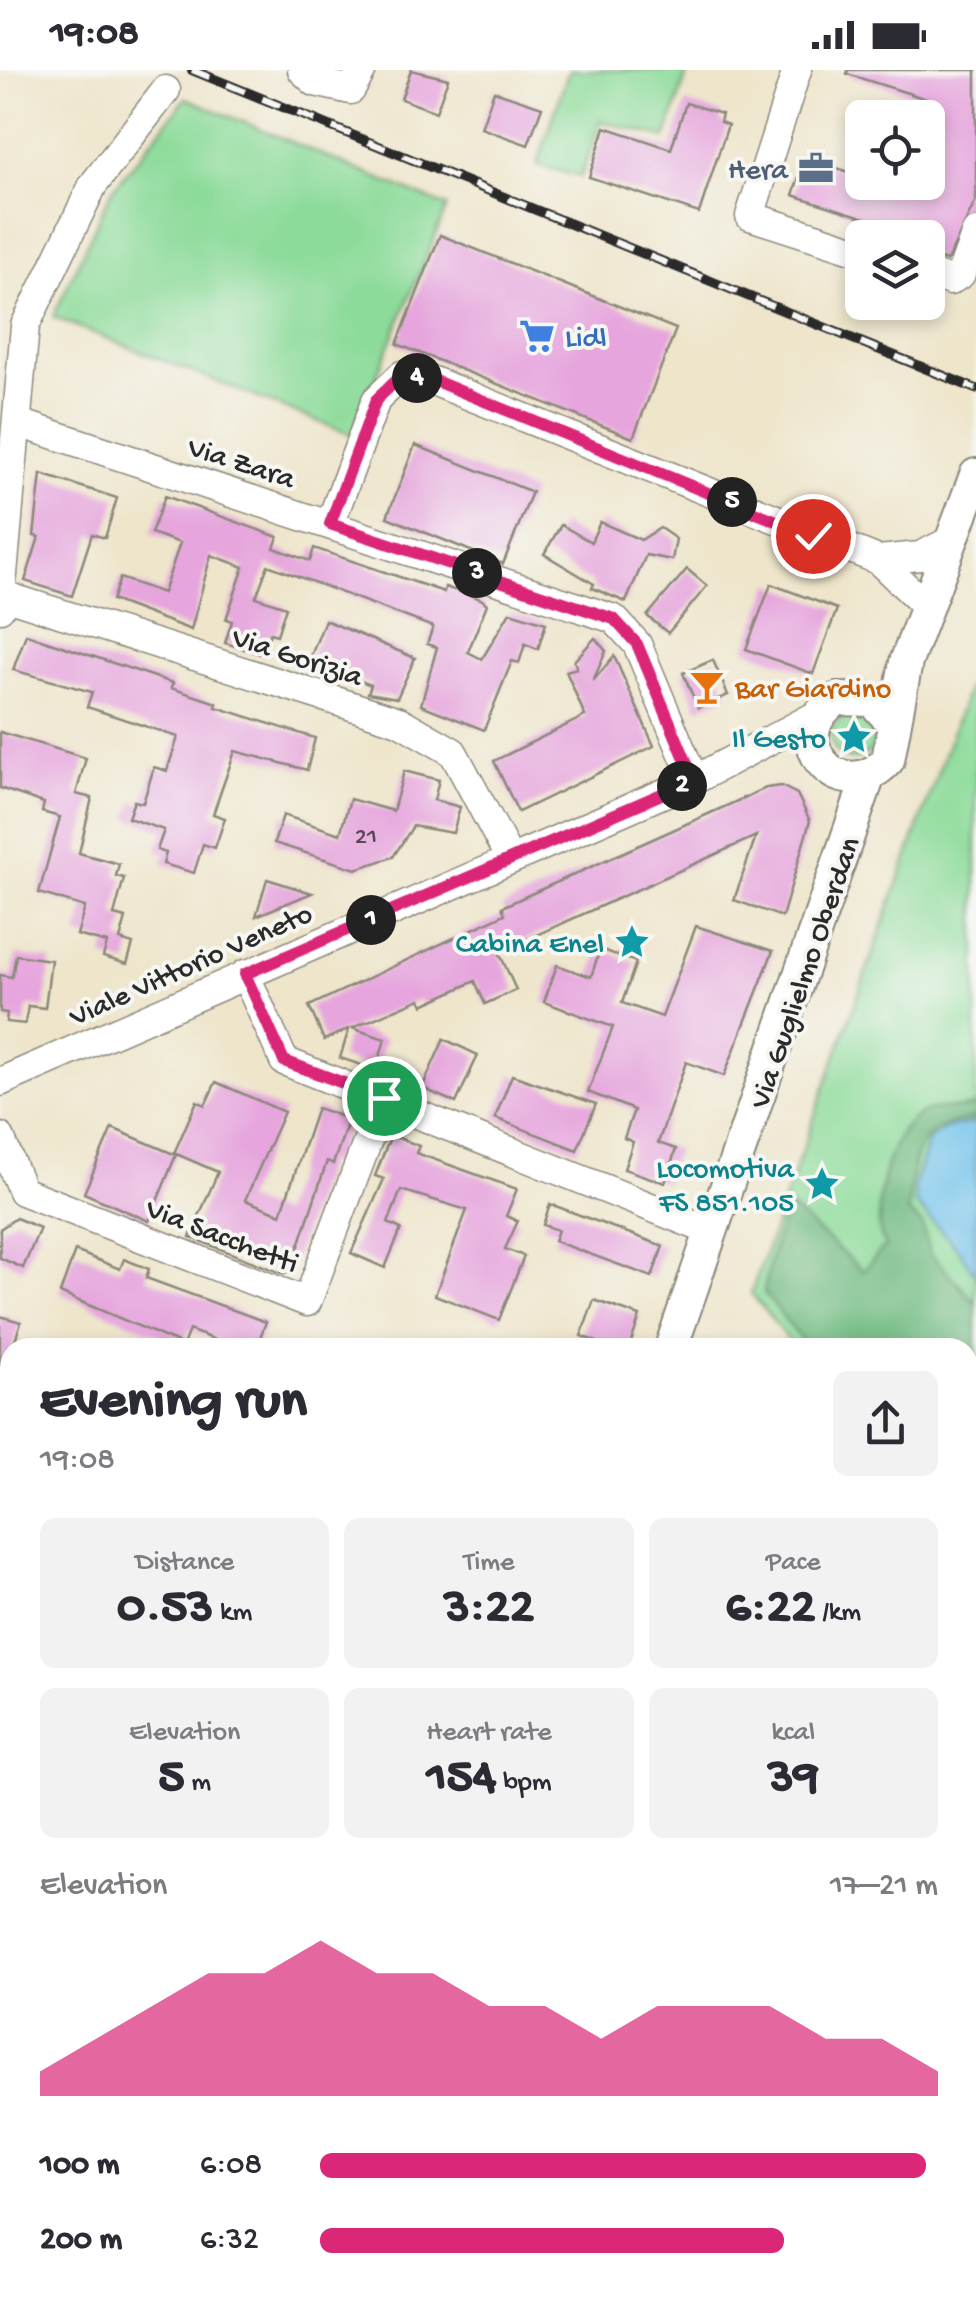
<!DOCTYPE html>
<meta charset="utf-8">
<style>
body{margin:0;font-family:"Gochi Hand",sans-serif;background:#f2f2f3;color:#2b2b33;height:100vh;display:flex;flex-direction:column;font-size:38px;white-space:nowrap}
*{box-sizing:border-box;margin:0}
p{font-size:32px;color:#7c7c81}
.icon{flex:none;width:55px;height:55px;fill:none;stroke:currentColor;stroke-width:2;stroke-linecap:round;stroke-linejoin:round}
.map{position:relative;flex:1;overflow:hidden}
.side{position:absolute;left:0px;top:1268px;width:978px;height:962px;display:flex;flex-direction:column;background:#fff;border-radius:30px 30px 0 0;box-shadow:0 5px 15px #0003}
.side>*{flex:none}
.tools{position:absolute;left:845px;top:30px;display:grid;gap:20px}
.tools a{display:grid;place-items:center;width:100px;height:100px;border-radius:15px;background:#fff;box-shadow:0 5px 15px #0003;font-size:50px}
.pin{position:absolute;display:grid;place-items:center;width:85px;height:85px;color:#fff;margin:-42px;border:5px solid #fff;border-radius:50%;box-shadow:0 2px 10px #0007}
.km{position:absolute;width:50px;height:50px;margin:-25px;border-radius:50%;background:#222;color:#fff;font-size:28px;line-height:50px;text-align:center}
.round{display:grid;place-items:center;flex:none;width:105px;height:105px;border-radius:15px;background:#f2f2f3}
.overview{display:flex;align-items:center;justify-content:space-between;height:170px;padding:0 40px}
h1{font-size:55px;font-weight:800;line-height:75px}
.figures{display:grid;grid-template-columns:repeat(3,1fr);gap:15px;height:170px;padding:10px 40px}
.figures div{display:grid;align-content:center;border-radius:15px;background:#f2f2f3;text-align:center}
.figures b{font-size:50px;font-weight:800}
.figures small{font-size:28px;font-weight:400}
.figures p{font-size:28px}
.chart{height:280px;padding:20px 40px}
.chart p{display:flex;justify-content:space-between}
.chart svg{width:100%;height:180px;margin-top:10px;fill:#db2777;opacity:.7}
ul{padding:0 40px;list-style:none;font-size:32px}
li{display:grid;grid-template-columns:160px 120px 1fr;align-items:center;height:75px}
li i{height:25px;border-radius:12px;background:#db2777}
.status{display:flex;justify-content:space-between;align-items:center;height:70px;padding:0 50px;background:#fff;direction:ltr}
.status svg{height:28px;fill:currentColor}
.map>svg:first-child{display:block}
.green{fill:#8cdb9a;stroke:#5c8362;stroke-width:2.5}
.forest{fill:#71bb82;stroke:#4e7356;stroke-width:2.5}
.water{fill:#71c2ec;stroke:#4e768c;stroke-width:2.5}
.building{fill:#e6a5dd}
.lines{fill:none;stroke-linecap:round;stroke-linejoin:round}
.minor-casing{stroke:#8c887b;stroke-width:31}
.major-casing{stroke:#8c887b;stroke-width:36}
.minor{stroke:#fff;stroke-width:28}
.major{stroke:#fff;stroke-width:32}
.rail-casing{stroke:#2b2b2b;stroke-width:10}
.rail{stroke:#f6f6f2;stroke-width:6;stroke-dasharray:19;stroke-linecap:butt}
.route-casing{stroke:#fff;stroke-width:20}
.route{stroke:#db2777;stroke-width:12}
.labels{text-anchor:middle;stroke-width:8;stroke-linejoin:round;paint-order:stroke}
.number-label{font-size:25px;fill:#5a4a58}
.service-label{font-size:30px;fill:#4e5e75;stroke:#f6f6f2;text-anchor:end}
.shop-label{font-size:30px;fill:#366cbe;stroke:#f6f6f2;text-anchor:start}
.street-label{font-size:30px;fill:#2b2b2b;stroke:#f6f6f2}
.food-label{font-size:30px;fill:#c56008;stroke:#f6f6f2;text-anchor:start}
.culture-label{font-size:30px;fill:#0d838f;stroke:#f6f6f2;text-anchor:end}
</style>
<div class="status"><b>19:08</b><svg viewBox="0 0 49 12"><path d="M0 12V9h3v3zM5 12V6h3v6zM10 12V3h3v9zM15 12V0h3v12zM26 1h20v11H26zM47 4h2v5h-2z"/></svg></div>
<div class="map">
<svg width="976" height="2228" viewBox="0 0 976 2228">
<rect width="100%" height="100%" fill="#f6f6f2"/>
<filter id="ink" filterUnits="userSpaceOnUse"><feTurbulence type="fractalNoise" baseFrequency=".01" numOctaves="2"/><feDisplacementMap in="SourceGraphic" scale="20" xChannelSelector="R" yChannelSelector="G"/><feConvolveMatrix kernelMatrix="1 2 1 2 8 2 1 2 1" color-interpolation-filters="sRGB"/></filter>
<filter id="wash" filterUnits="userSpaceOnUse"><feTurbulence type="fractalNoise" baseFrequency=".0048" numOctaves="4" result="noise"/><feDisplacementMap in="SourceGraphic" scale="40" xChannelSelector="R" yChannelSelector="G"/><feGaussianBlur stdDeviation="2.25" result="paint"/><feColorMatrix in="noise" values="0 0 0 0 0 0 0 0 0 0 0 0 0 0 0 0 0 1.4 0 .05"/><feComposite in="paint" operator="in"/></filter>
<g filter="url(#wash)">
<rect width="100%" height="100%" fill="#eee5cb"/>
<g class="green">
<path d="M569,0H688L666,68L601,51L581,107L537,95Z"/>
<path d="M186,28L447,137L352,365L53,247L111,122Z"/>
<path d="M976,596V1400L968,1397V1278L794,1277L751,1223Z"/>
<circle cx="853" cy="667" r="22"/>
<path d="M0,1620L10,1624V1691L0,1687Z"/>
<path d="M968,1694L976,1697V2129L968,2126Z"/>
</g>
<path class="forest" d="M976,1035V1048C911,1059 914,1083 908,1142L922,1154L929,1182L976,1233V1399L968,1395V1278L807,1277L764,1223C767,1201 778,1153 790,1137L863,1201L885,1176C868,1145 888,1058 922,1043C939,1035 959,1042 976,1035Z"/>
<path class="water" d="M976,1052V1206L959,1180L915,1133L914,1115L928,1071L946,1058Z"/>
<g id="blocks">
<g class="building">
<path d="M411,0L448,9L436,42L401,29Z"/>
<path d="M848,0H976V130L947,191L928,186V168L793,125L805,88L862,106V112L900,118L902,112H928L930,30L847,4Z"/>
<path d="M494,21L542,37L528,75L481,58Z"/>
<path d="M686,33L722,44L720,52L728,55L699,143L589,107L605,57L671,79Z"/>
<path d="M440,165L676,259L633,368L397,274Z"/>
<path d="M415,375L532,422L503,494L387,447Z"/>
<path d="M41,404L117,428L105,468L92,464L72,526L25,511L39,467L34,466Z"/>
<path d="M165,426L278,467L274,478L310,491L314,478L444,522L445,517L481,529L487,534L468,582L482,589L510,542L546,553L538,579L525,574L519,593L512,591L484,660L421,635L437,577L427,574L433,557L268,495L256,527L286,537L277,565L270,563L263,585L225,573L232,551L226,549L244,497L211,485L191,560L112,530L120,508L163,523L180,473L151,463Z"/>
<path d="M600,452L641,470L660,458L676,469L672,490L646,485L626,532L592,518L594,514L544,484L561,455L591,472Z"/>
<path d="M687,499L707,516L668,563L647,546Z"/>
<path d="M771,514L837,539L813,604L746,579Z"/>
<path d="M325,550L415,588L397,628L368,623L371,615L309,591Z"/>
<path d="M26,564L173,613L171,618L217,633L216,637L315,668L307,700L235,681L213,744L225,748L215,778L203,774L194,803L163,794L166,783L157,780L164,760L128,748L134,731L143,733L154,697L167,701L178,667L87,637L92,622L13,600Z"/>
<path d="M595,568L606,581L593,611L614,586L654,676L518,742L494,691L585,646L566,601L577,598L574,591Z"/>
<path d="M713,590L728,625L698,638L683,603Z"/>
<path d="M0,662L86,688L76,724L92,728L79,783L119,794L116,806L124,808L114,845L126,848L120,870L133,874L127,894L103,887L107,873L77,865L85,837L39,823L60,747L42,742L44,733L0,718Z"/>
<path d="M404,701L439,710L434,730L460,737L453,763L413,756L393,787L356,799L274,773L283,745L340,764L350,729L393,741Z"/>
<path d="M781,716L797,724L810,751L782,847L734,830L756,766L499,882L516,920L485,934L475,911L423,935L420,929L352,958L385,969L376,1000L340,988L349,959L324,970L309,936L505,844L502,837L766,718Z"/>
<path d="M267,809L312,823L256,846Z"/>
<path d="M696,856L773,881L724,1006L686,992L658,1073L676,1079L665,1113L624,1099L633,1072L624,1068L634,1040L588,1022L613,957L544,932L557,895L591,907L600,879L636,892L622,933L662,947Z"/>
<path d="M16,885L51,890L45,938L28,936L25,954L6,952L7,943L0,942V905L12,907Z"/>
<path d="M444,969L478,985L456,1033L422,1018Z"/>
<path d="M512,1005L596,1034L577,1080L495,1048Z"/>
<path d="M216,1012L284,1042L245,1130L281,1144L317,1038L349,1049L333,1094L327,1091L290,1203H281L190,1167L218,1102L174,1083L197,1031L205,1035Z"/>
<path d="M112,1058L176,1085L149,1151L84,1123Z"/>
<path d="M391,1065L419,1076L416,1083L517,1119L506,1146L518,1151L505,1179L524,1186L499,1250L435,1225L467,1140L401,1120L388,1153L401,1159L385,1198L351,1183L384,1109L375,1106Z"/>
<path d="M550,1134L663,1176L652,1207L554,1171L558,1160L543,1155Z"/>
<path d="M16,1148L40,1158L23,1198L0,1188V1159Z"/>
<path d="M75,1181L120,1199L124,1189L149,1199L146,1208L266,1252L256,1278H237L189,1260L183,1275L60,1223Z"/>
<path d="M594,1230L640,1246L629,1278H595L597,1272L581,1266Z"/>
<path d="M0,1246L21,1252L4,1305L0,1304Z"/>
</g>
</g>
</g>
<g filter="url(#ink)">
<use href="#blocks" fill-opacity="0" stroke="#8c887b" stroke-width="2.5"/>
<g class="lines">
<defs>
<g id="minor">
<path d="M302,0L315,12L351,20L362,0"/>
<path d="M797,0L750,146L862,182"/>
<path d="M928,203L950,211L961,204L976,163"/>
<path d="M19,353L614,549L637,574L694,710"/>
<path d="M330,454L376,330L402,305L433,311L878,490L926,536"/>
<path d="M878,490L920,486L950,471"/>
<path d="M3,525L399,651L453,682L510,789"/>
<path d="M0,538L25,256L93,115L166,20"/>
<path d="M245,904L284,991L713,1162"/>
<path d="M0,1012L694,710L819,644"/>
<path d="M0,1067L22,1121L307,1232L384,1028"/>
<path d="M0,1468L10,1440"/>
<path d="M0,1493L10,1496"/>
<path d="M0,1903L10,1906"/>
<path d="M0,2132L10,2136"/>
<path d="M968,2209L976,2212"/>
<path d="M256,2220L280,2228"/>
<path d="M585,2220L606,2228"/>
<path d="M8,2228L11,2220"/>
<path d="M757,2228L759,2220"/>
</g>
<g id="major">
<path d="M893,653L872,630L837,629C778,666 840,742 888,690L906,592L976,405"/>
<path d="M671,1278L869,705"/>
<path d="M328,2228L331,2220"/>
</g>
</defs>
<use href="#minor" class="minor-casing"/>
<use href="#major" class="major-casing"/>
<use href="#minor" class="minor"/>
<use href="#major" class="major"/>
<defs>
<path id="rail" d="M192,0L976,319"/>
</defs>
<use href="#rail" class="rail-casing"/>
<use href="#rail" class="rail"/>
</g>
</g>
<g class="lines" filter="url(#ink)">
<defs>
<path id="route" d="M384,1028L284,991L245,904L694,710L637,574L614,549L330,454L376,330L402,305L433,310L813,466"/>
</defs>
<use href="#route" class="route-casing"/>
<use href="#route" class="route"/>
</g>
<defs>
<symbol id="office-bare" viewBox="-9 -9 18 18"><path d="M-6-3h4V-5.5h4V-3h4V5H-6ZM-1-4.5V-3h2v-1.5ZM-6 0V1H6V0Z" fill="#5c6f8a" stroke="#f6f6f2" stroke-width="2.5" paint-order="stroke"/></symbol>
<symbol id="supermarket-bare" viewBox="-9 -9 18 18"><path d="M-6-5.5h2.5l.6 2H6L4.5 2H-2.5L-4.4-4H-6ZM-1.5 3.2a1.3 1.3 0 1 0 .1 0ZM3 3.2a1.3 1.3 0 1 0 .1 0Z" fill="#3f7fe0" stroke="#f6f6f2" stroke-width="2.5" paint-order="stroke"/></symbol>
<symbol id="bar-bare" viewBox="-9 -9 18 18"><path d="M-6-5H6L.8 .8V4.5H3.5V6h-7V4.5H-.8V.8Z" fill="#e8710a" stroke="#f6f6f2" stroke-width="2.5" paint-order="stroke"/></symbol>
<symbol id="sight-bare" viewBox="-9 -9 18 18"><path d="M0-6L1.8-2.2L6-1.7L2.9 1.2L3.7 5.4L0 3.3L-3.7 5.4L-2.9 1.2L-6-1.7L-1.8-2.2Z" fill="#0f9aa8" stroke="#f6f6f2" stroke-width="2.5" paint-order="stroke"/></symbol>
</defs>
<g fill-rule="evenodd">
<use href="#office-bare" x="791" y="73" width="50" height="50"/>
<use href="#supermarket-bare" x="512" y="241" width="50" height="50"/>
<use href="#bar-bare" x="682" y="592" width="50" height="50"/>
<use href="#sight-bare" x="829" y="642" width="50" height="50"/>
<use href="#sight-bare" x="607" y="847" width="50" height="50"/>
<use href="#sight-bare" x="797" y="1089" width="50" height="50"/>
</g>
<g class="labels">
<g class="number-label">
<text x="366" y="773">21</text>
</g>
<g class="service-label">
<text x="788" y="108">Hera</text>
</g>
<g class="shop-label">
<text x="565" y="276">Lidl</text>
</g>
<g class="street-label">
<text transform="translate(242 391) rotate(18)" y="10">Via Zara</text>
<text transform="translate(298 585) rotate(18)" y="10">Via Gorizia</text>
<text transform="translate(190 893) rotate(-24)" y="10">Viale Vittorio Veneto</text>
<text transform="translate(803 902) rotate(-71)" y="10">Via Guglielmo Oberdan</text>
<text transform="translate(223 1164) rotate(21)" y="10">Via Sacchetti</text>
</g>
<g class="food-label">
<text x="735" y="627">Bar Giardino</text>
</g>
<g class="culture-label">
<text x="826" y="677">Il Gesto</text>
<text x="604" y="882">Cabina Enel</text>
<text x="794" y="1107">Locomotiva<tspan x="794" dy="34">FS 851.105</tspan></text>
</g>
</g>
</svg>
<div class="tools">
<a><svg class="icon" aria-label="locate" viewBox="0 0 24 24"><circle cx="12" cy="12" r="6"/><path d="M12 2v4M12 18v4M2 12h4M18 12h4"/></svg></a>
<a><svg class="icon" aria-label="layers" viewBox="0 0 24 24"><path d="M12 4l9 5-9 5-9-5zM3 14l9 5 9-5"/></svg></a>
</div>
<div class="pin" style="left:384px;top:1028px;background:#1e9e55"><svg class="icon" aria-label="arrive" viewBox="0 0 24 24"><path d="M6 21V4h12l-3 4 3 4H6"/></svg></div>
<div class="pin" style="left:813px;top:466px;background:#d93025"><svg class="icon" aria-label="check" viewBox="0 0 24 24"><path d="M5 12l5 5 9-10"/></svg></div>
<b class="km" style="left:371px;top:850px">1</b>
<b class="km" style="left:682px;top:716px">2</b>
<b class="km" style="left:477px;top:503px">3</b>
<b class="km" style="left:417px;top:308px">4</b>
<b class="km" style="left:732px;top:432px">5</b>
<section class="side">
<div class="overview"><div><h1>Evening run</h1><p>19:08</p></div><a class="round"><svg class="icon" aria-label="share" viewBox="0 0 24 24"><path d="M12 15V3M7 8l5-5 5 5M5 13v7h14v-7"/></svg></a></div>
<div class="figures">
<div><p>Distance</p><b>0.53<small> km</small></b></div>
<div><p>Time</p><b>3:22</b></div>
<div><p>Pace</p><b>6:22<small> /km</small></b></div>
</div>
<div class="figures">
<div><p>Elevation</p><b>5<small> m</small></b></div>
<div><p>Heart rate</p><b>154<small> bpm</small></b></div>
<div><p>kcal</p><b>39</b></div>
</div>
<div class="chart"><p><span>Elevation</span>17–21 m</p>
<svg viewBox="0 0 160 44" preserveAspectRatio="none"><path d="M0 44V38L10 30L20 22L30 14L40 14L50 6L60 14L70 14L80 22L90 22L100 30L110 22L120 22L130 22L140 30L150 30L160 38V44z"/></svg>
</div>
<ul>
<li><b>100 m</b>6:08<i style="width:98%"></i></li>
<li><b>200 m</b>6:32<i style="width:75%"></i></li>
</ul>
</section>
</div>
